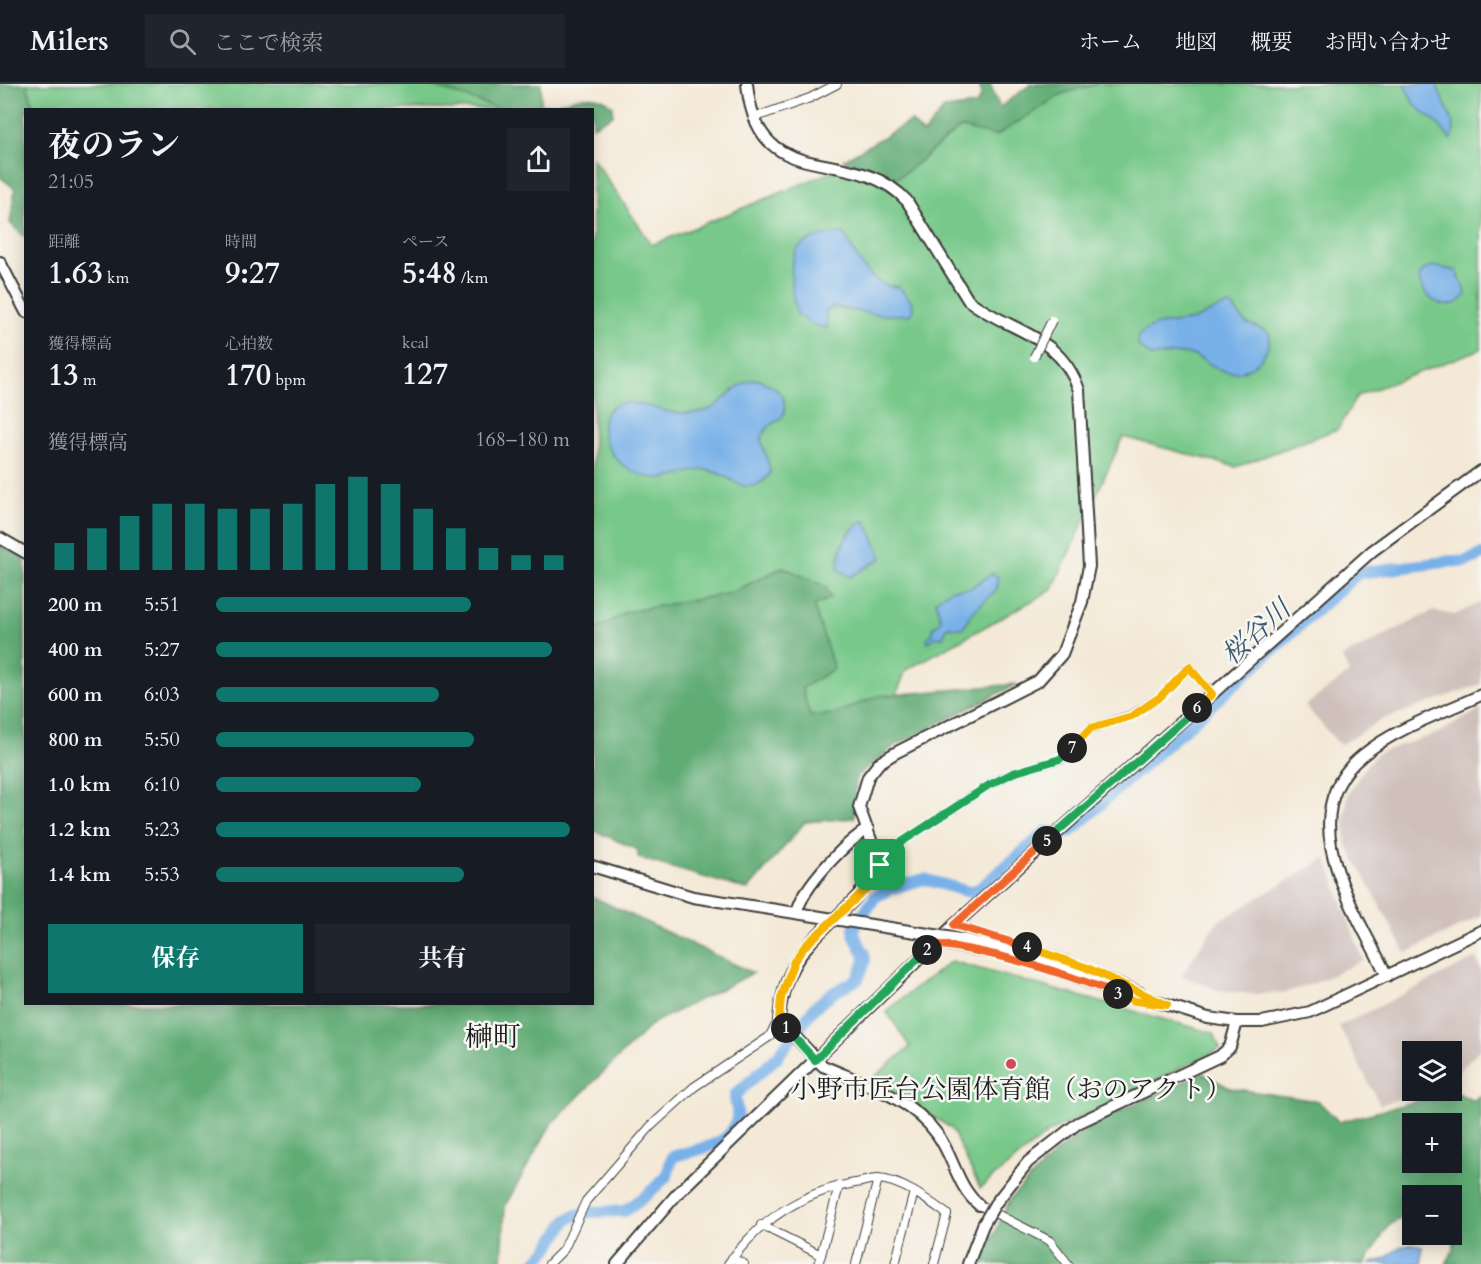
<!DOCTYPE html>
<html lang="ja">
<meta charset="utf-8">
<style>
body{margin:0;font-family:Cardo,"Noto Serif JP",serif;background:#20242c;color:#f1f3f6;height:100vh;display:flex;flex-direction:column;font-size:22px;white-space:nowrap}
*{box-sizing:border-box;margin:0}
p{font-size:20px;color:#9ea1a6}
.icon{flex:none;width:33px;height:33px;fill:none;stroke:currentColor;stroke-width:2;stroke-linecap:round;stroke-linejoin:round}
.map{position:relative;flex:1;overflow:hidden}
.side{position:absolute;left:24px;top:24px;width:570px;height:897px;display:flex;flex-direction:column;background:#171b24;border-radius:0px;box-shadow:0 3px 15px #0003}
.side>*{flex:none}
.buttons{position:absolute;left:1402px;top:957px;display:grid;gap:12px}
.buttons a{display:grid;place-items:center;width:60px;height:60px;border-radius:0px;background:#171b24;box-shadow:0 3px 15px #0003;font-size:30px}
.pin{position:absolute;display:grid;place-items:center;width:51px;height:51px;color:#fff;margin:-26px;border-radius:12px;box-shadow:0 3px 9px #0006}
.km{position:absolute;width:30px;height:30px;margin:-15px;border-radius:50%;background:#222;color:#fff;font-size:16px;line-height:30px;text-align:center}
.round{display:grid;place-items:center;flex:none;width:63px;height:63px;border-radius:0px;background:#20242c}
.head{display:flex;align-items:center;justify-content:space-between;height:102px;padding:0 24px}
h1{font-size:33px;font-weight:700;line-height:45px}
.metrics{display:grid;grid-template-columns:repeat(3,1fr);gap:9px;height:102px;padding:6px 24px}
.metrics div{display:grid;align-content:center}
.metrics b{font-size:30px;font-weight:700}
.metrics small{font-size:16px;font-weight:400}
.metrics p{font-size:16px}
.chart{height:168px;padding:12px 24px}
.chart p{display:flex;justify-content:space-between}
.chart svg{width:100%;height:108px;margin-top:6px;stroke:#0f766e;stroke-width:6}
.button{display:flex;gap:12px;margin-top:auto;padding:12px 24px}
.button a{flex:1;height:69px;border-radius:0px;background:#0f766e;color:#fff;font-size:24px;font-weight:700;line-height:69px;text-align:center}
.button a+a{background:#20242c;color:#f1f3f6}
ul{padding:0 24px;list-style:none;font-size:20px}
li{display:grid;grid-template-columns:96px 72px 1fr;align-items:center;height:45px}
li i{height:15px;border-radius:8px;background:#0f766e}
header{display:flex;align-items:center;gap:36px;box-sizing:border-box;height:84px;padding:0 30px;background:#171b24;border-bottom:2px solid #363941}
header strong{font-size:28px}
nav{display:flex;gap:33px;margin-inline-start:auto;font-size:21px}
.search{width:420px;height:54px;background:#20242c;display:flex;align-items:center;gap:15px;box-sizing:border-box;padding:0 21px;border-radius:0px;color:#9ea1a6;font-size:22px}
.map>svg:first-child{display:block}
.industrial{fill:#cfc0bb}
.green{fill:#77c889;stroke:#4a7252;stroke-width:1.5}
.forest{fill:#61ac75;stroke:#3e6448;stroke-width:1.5;fill-rule:evenodd}
.water{fill:#78b1e8;stroke:#4a6682;stroke-width:1.5}
.lines{fill:none;stroke-linecap:round;stroke-linejoin:round}
.river{stroke:#78b1e8;stroke-width:12}
.minor-casing{stroke:#3c3b38;stroke-width:10}
.tertiary-casing{stroke:#3c3b38;stroke-width:14}
.minor{stroke:#fff;stroke-width:8}
.tertiary{stroke:#fff;stroke-width:10}
.minor-bridge-casing{stroke:#3c3b38;stroke-width:10;stroke-linecap:butt}
.tertiary-bridge-casing{stroke:#3c3b38;stroke-width:14;stroke-linecap:butt}
.minor-bridge{stroke:#fff;stroke-width:8}
.tertiary-bridge{stroke:#fff;stroke-width:10}
.split-1-casing{stroke:#fff;stroke-width:12}
.split-2-casing{stroke:#fff;stroke-width:12}
.split-3-casing{stroke:#fff;stroke-width:12}
.split-4-casing{stroke:#fff;stroke-width:12}
.split-5-casing{stroke:#fff;stroke-width:12}
.split-6-casing{stroke:#fff;stroke-width:12}
.split-7-casing{stroke:#fff;stroke-width:12}
.split-8-casing{stroke:#fff;stroke-width:12}
.split-1{stroke:#f5b400;stroke-width:8}
.split-2{stroke:#22a559;stroke-width:8}
.split-3{stroke:#f0652b;stroke-width:8}
.split-4{stroke:#f5b400;stroke-width:8}
.split-5{stroke:#f0652b;stroke-width:8}
.split-6{stroke:#22a559;stroke-width:8}
.split-7{stroke:#f5b400;stroke-width:8}
.split-8{stroke:#22a559;stroke-width:8}
.poi-dot{fill:#d1495b;stroke:#f6f6f2;stroke-width:2}
.labels{text-anchor:middle;stroke-width:5;stroke-linejoin:round;paint-order:stroke}
.poi-label{font-size:26px;fill:#1c1c1c;stroke:#f6f6f2}
.water-label{font-size:27px;font-style:italic;fill:#41586e;stroke:#f6f6f2}
.quarter-label{font-size:28px;fill:#1c1c1c;stroke:#f6f6f2}
</style>
<header>
<strong>Milers</strong>
<div class="search"><svg class="icon" aria-label="search" viewBox="0 0 24 24"><circle cx="10" cy="10" r="6"/><path d="M15 15l6 6"/></svg>ここで検索</div>
<nav><a>ホーム</a><a>地図</a><a>概要</a><a>お問い合わせ</a></nav>
</header>
<div class="map">
<svg width="1481" height="1180" viewBox="0 0 1481 1180">
<rect width="100%" height="100%" fill="#f6f6f2"/>
<filter id="ink" filterUnits="userSpaceOnUse"><feTurbulence type="fractalNoise" baseFrequency=".0167" numOctaves="2"/><feDisplacementMap in="SourceGraphic" scale="12" xChannelSelector="R" yChannelSelector="G"/><feConvolveMatrix kernelMatrix="1 2 1 2 8 2 1 2 1" color-interpolation-filters="sRGB"/></filter>
<filter id="wash" filterUnits="userSpaceOnUse"><feTurbulence type="fractalNoise" baseFrequency=".008" numOctaves="4" result="noise"/><feDisplacementMap in="SourceGraphic" scale="24" xChannelSelector="R" yChannelSelector="G"/><feGaussianBlur stdDeviation="1.35" result="paint"/><feColorMatrix in="noise" values="0 0 0 0 0 0 0 0 0 0 0 0 0 0 0 0 0 1.4 0 .05"/><feComposite in="paint" operator="in"/></filter>
<g filter="url(#wash)">
<rect width="100%" height="100%" fill="#f4e9d7"/>
<g class="industrial">
<path d="M1481,518V600L1381,636L1340,661L1305,622L1349,589L1342,573L1433,527L1455,531Z"/>
<path d="M1481,625V832L1406,869L1346,759L1344,735L1348,710L1365,683L1378,669L1438,649Z"/>
<path d="M1326,774L1363,876L1315,899L1284,909L1250,910L1218,906L1181,892L1217,838Z"/>
<path d="M1476,874L1481,886V964L1452,994V968H1413V1006L1426,1007L1380,1021L1339,942Z"/>
</g>
<g class="green">
<path d="M27,0H439L526,25H34Z"/>
<path d="M1070,0H1481V265L1357,312L1338,345L1236,383L1123,353L1052,506L906,586L894,617L810,639L798,602L783,483L731,509L627,528L593,548L592,73L652,161L961,35L998,39Z"/>
<path d="M951,877L1214,949L1220,965L1048,1049L980,1104L951,1044L872,995L910,963L886,927Z"/>
</g>
<g class="forest">
<path d="M0,0H27L34,25L26,26L25,153L10,139L15,105L0,93Z"/>
<path d="M426,0H541V21C566,23 589,0 613,22V31L593,42L592,26L500,25Z"/>
<path d="M980,0H990L1000,23L1031,0H1097L1062,10L996,52L961,44C937,59 922,79 897,94L843,76L911,37L923,50L944,25L976,21L981,12Z"/>
<path d="M0,462L25,475L26,920H592L593,813L753,889L653,939L552,1039L505,1122L502,1180H0Z"/>
<path d="M783,483L825,502L831,514L814,522L834,585L802,604L810,632L833,630L878,612L1017,600L896,661L856,693L854,734L805,738L748,806L638,774V766L593,746L592,548L627,528L731,509Z"/>
<path d="M1202,989L1230,1004L1318,1017L1339,1038L1454,1007L1474,1017L1481,1012V1180H1446L1453,1165L1460,1125L1452,1120V1112H1413V1127L1388,1142L1365,1180H981L1010,1115L1055,1069L1099,1036ZM1413,1040H1452V1078H1413Z"/>
</g>
<g class="water">
<path d="M1404,0H1437C1440,17 1461,40 1451,56L1440,42L1415,21Z"/>
<path d="M844,149C852,165 868,199 890,202C893,203 896,202 899,203L912,218L913,225L910,231H883L832,223L826,227L827,244L812,241L797,230C792,214 787,176 798,164C807,154 832,150 844,149Z"/>
<path d="M1433,182L1457,187L1466,211C1450,232 1424,217 1419,195L1422,187Z"/>
<path d="M1231,221L1246,239L1267,247L1270,252C1268,276 1245,295 1221,286C1211,282 1203,274 1192,271C1178,267 1165,272 1151,272L1138,262V252C1159,234 1173,242 1196,235C1208,230 1217,222 1231,221Z"/>
<path d="M756,295C774,301 790,311 783,332L767,344L761,355C763,368 770,375 770,390C745,420 731,387 705,386C691,385 679,393 665,394C635,396 602,373 603,341C605,304 651,324 671,328C683,330 696,330 708,326C723,322 731,300 756,295Z"/>
<path d="M865,436L882,474L850,493L838,485C839,464 846,446 865,436Z"/>
<path d="M993,489L999,495L997,505L971,530L963,544L947,543L943,553H936L928,558L927,554L932,550L933,543L941,538L936,516L952,505L970,504Z"/>
<path d="M1414,1160L1422,1163V1180H1369L1385,1175L1400,1163Z"/>
</g>
<g class="lines">
<g class="river">
<path d="M1065,750L1071,747L1358,489L1452,477L1464,478L1481,471"/>
<path d="M534,1180L547,1166L567,1136L576,1131L590,1128L625,1127L647,1111L667,1092L672,1073C694,1064 732,1065 737,1034C739,1026 734,1019 735,1011L777,973L814,924L831,910L858,895L865,877L864,869L855,853L854,844L875,813L893,804L924,795L969,808L979,805L1046,748H1052"/>
</g>
</g>
</g>
<g filter="url(#ink)">
<g class="lines">
<defs>
<g id="minor">
<path d="M753,34L810,14L837,0"/>
<path d="M880,781L897,761L989,701L1013,689L1061,675L1091,644L1132,631L1160,613L1189,583L1212,610"/>
<path d="M954,841L1067,876L1141,907"/>
<path d="M934,860L1024,876L1135,917L1147,918"/>
<path d="M979,1121L1050,1157L1068,1180"/>
<path d="M761,1141L821,1171L818,1180"/>
<path d="M821,1171L839,1102"/>
<path d="M732,1174L744,1180"/>
<path d="M549,1180L564,1165L586,1117L651,1042L694,1003L769,953L779,936"/>
<path d="M728,1180C759,1137 802,1108 855,1099C862,1098 871,1095 878,1095C901,1096 929,1117 947,1130L934,1180"/>
<path d="M856,1180L878,1095"/>
<path d="M895,1180L914,1108"/>
</g>
<g id="tertiary">
<path d="M747,0C758,113 851,56 907,117L968,216C1011,249 1059,249 1079,306L1089,482L1082,518L1062,570L1038,597L895,669L879,679L868,693L859,723L880,781C843,845 785,851 779,936L823,982C864,1000 910,1013 937,1050C954,1073 957,1103 979,1121"/>
<path d="M0,178L26,228"/>
<path d="M0,454L26,469"/>
<path d="M592,782L693,813L802,830"/>
<path d="M797,829C801,804 846,758 868,745"/>
<path d="M966,856L1050,877L1151,916L1208,934L1237,938H1262L1310,928L1481,847"/>
<path d="M1387,892C1356,827 1288,731 1363,671C1396,644 1442,629 1481,611"/>
<path d="M995,1120L1028,1078L1078,1039L1220,972L1230,963L1237,938"/>
<path d="M617,1180L677,1110L954,841L1372,467L1481,387"/>
<path d="M968,1180L983,1141"/>
</g>
</defs>
<use href="#minor" class="minor-casing"/>
<use href="#tertiary" class="tertiary-casing"/>
<use href="#minor" class="minor"/>
<use href="#tertiary" class="tertiary"/>
<defs>
<path id="minor-bridge" d="M1034,273L1052,236"/>
<g id="tertiary-bridge">
<path d="M802,830L966,856"/>
<path d="M983,1141L995,1120"/>
</g>
</defs>
<use href="#minor-bridge" class="minor-bridge-casing"/>
<use href="#tertiary-bridge" class="tertiary-bridge-casing"/>
<use href="#minor-bridge" class="minor-bridge"/>
<use href="#tertiary-bridge" class="tertiary-bridge"/>
</g>
</g>
<g class="lines" filter="url(#ink)">
<defs>
<path id="split-1" d="M786,944L779,936L781,914L794,877L805,862L867,804L880,781"/>
<path id="split-2" d="M786,944L815,976L927,866"/>
<path id="split-3" d="M927,866L934,860C999,868 1057,887 1118,910"/>
<path id="split-4" d="M1027,863L1085,883L1167,921L1135,917L1118,910"/>
<path id="split-5" d="M1027,863L954,841L1047,757"/>
<path id="split-6" d="M1047,757L1197,624"/>
<path id="split-7" d="M1072,664L1091,644L1132,632L1160,613L1189,583L1212,610L1197,624"/>
<path id="split-8" d="M880,781L897,761L989,701L1013,689L1060,675L1072,664"/>
</defs>
<use href="#split-1" class="split-1-casing"/>
<use href="#split-2" class="split-2-casing"/>
<use href="#split-3" class="split-3-casing"/>
<use href="#split-4" class="split-4-casing"/>
<use href="#split-5" class="split-5-casing"/>
<use href="#split-6" class="split-6-casing"/>
<use href="#split-7" class="split-7-casing"/>
<use href="#split-8" class="split-8-casing"/>
<use href="#split-1" class="split-1"/>
<use href="#split-2" class="split-2"/>
<use href="#split-3" class="split-3"/>
<use href="#split-4" class="split-4"/>
<use href="#split-5" class="split-5"/>
<use href="#split-6" class="split-6"/>
<use href="#split-7" class="split-7"/>
<use href="#split-8" class="split-8"/>
</g>
<circle class="poi-dot" cx="1011" cy="980" r="6"/>
<g class="labels">
<g class="poi-label">
<text x="1011" y="1014">小野市匠台公園体育館（おのアクト）</text>
</g>
<g class="water-label">
<text transform="translate(1256 548) rotate(-42)" y="9">桜谷川</text>
</g>
<g class="quarter-label">
<text x="493" y="962">榊町</text>
</g>
</g>
</svg>
<div class="buttons">
<a><svg class="icon" aria-label="layers" viewBox="0 0 24 24"><path d="M12 4l9 5-9 5-9-5zM3 14l9 5 9-5"/></svg></a>
<a>+</a>
<a>−</a>
</div>
<div class="pin" style="left:880px;top:781px;background:#1e9e55"><svg class="icon" aria-label="arrive" viewBox="0 0 24 24"><path d="M6 21V4h12l-3 4 3 4H6"/></svg></div>
<b class="km" style="left:786px;top:944px">1</b>
<b class="km" style="left:927px;top:866px">2</b>
<b class="km" style="left:1118px;top:910px">3</b>
<b class="km" style="left:1027px;top:863px">4</b>
<b class="km" style="left:1047px;top:757px">5</b>
<b class="km" style="left:1197px;top:624px">6</b>
<b class="km" style="left:1072px;top:664px">7</b>
<section class="side">
<div class="head"><div><h1>夜のラン</h1><p>21:05</p></div><a class="round"><svg class="icon" aria-label="share" viewBox="0 0 24 24"><path d="M12 15V3M7 8l5-5 5 5M5 13v7h14v-7"/></svg></a></div>
<div class="metrics">
<div><p>距離</p><b>1.63<small> km</small></b></div>
<div><p>時間</p><b>9:27</b></div>
<div><p>ペース</p><b>5:48<small> /km</small></b></div>
</div>
<div class="metrics">
<div><p>獲得標高</p><b>13<small> m</small></b></div>
<div><p>心拍数</p><b>170<small> bpm</small></b></div>
<div><p>kcal</p><b>127</b></div>
</div>
<div class="chart"><p><span>獲得標高</span>168–180 m</p>
<svg viewBox="0 0 160 44" preserveAspectRatio="none"><path d="M5 44V33M15 44V27M25 44V22M35 44V17M45 44V17M55 44V19M65 44V19M75 44V17M85 44V9M95 44V6M105 44V9M115 44V19M125 44V27M135 44V35M145 44V38M155 44V38"/></svg>
</div>
<ul>
<li><b>200 m</b>5:51<i style="width:72%"></i></li>
<li><b>400 m</b>5:27<i style="width:95%"></i></li>
<li><b>600 m</b>6:03<i style="width:63%"></i></li>
<li><b>800 m</b>5:50<i style="width:73%"></i></li>
<li><b>1.0 km</b>6:10<i style="width:58%"></i></li>
<li><b>1.2 km</b>5:23<i style="width:100%"></i></li>
<li><b>1.4 km</b>5:53<i style="width:70%"></i></li>
</ul>
<div class="button"><a>保存</a><a>共有</a></div>
</section>
</div>
